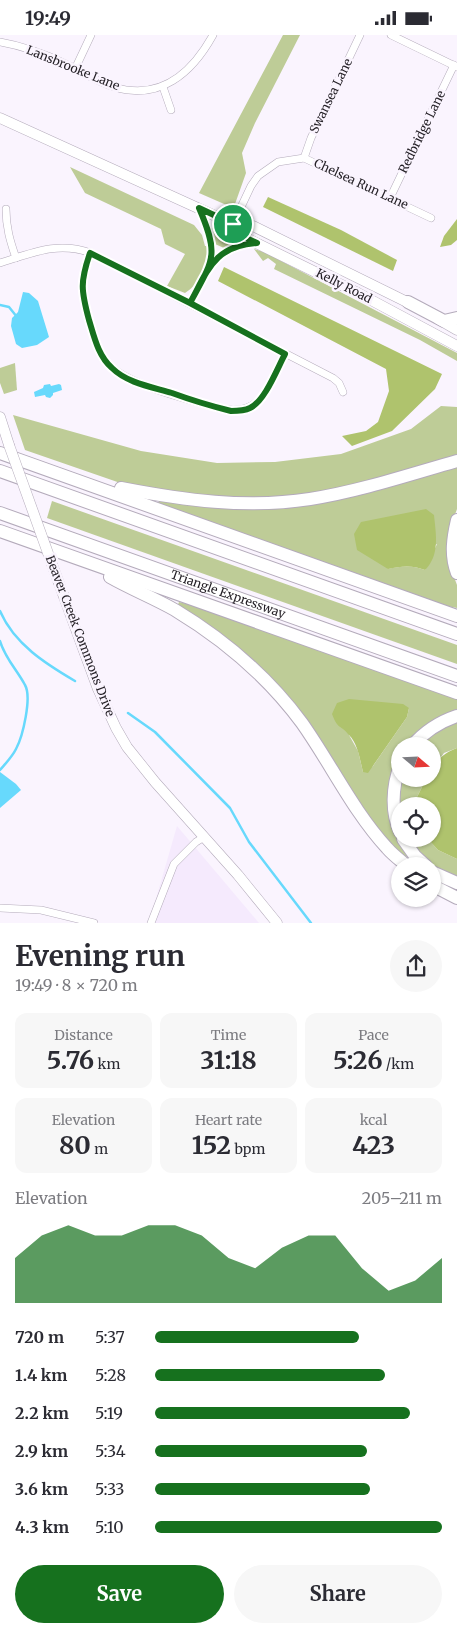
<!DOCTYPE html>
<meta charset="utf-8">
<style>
body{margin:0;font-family:Merriweather,serif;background:#f7f7f7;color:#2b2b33;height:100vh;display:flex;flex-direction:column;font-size:19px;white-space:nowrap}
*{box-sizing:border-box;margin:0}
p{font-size:16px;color:#7c7c81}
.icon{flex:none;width:28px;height:28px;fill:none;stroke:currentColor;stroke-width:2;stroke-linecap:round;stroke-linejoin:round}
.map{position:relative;height:888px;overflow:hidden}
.details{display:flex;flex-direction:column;background:#fff;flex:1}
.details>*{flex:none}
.needle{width:32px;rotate:109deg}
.fabs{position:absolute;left:391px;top:702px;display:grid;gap:10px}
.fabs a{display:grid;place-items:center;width:50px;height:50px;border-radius:50%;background:#fff;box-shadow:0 1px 4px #0004;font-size:25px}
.pin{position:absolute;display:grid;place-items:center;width:42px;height:42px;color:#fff;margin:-21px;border:2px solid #fff;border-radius:50%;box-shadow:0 1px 5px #0007}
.round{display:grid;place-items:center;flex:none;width:52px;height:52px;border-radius:26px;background:#f7f7f7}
.head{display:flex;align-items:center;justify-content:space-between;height:85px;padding:0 15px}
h1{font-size:28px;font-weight:700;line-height:38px}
.stats{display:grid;grid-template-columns:repeat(3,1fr);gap:8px;height:85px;padding:5px 15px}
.stats div{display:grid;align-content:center;border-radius:12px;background:#f7f7f7;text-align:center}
.stats b{font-size:25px;font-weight:700}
.stats small{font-size:14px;font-weight:400}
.stats p{font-size:14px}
.chart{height:140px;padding:10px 15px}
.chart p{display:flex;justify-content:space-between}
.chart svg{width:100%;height:90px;margin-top:5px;fill:#16711e;opacity:.7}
.action{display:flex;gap:10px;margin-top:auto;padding:10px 15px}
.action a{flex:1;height:58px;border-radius:30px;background:#16711e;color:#fff;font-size:20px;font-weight:700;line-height:58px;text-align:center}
.action a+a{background:#f7f7f7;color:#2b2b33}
ul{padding:0 15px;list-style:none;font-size:16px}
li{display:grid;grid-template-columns:80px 60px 1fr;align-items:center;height:38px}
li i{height:12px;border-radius:6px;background:#16711e}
.status{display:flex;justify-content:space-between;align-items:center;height:35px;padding:0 25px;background:#fff;direction:ltr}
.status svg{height:14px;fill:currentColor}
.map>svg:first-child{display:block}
.built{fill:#f5eafd}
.green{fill:#becc97;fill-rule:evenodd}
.forest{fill:#afc36d}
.water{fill:#67d9fc}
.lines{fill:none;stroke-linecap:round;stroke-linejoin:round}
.stream{stroke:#67d9fc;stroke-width:2.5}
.street-casing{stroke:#b4abbb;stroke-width:8}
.secondary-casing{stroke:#b4abbb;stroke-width:11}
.highway-casing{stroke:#b4abbb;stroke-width:14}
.street{stroke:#fff;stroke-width:7}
.secondary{stroke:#fff;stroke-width:10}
.highway{stroke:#fff;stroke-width:12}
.secondary-bridge-casing{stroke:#b4abbb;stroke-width:11;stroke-linecap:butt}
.secondary-bridge{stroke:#fff;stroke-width:10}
.route-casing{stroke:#fff;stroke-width:10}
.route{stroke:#16711e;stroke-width:6}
.labels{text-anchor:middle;stroke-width:5;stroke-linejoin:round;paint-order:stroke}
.street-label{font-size:12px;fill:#221e24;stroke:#faf4fe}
</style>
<div class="status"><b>19:49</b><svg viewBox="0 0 49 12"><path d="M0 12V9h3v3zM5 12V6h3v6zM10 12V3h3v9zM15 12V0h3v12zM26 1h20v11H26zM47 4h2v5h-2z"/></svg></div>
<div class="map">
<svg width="457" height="888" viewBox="0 0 457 888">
<rect width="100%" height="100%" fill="#faf4fe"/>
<path class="built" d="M177,791L210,830L259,888H149Z"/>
<g class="green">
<path d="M283,0H300L255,88L242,118L246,138L235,169L231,172L199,158Z"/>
<path d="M70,132L194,190L202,200L205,211H209C209,227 199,250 185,258L167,251L185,219L165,209L161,194L85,158Z"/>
<path d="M211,192L239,206L224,213L215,209Z"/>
<path d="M254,214L264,217L457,318V326L420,305L274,234L276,229L268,223L263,226Z"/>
<path d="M15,328L17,355L4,359L0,348V333Z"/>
<path d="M441,371L457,372V420L344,452L310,459L258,463H215L129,451L25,415L13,380L141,416L217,428L275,427L341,419L411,394Z"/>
<path d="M457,431V474L449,496L451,534L457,550V573L437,569L158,469L159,466L228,473ZM437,509L425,535C412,530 402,531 387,534Z"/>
<path d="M52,466L457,610V629L47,483Z"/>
<path d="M179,567L204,573L457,663V677L406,711H400V722L390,747L408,820L405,823L396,815L367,780L298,676L177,572ZM409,673L407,682L373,731L363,737L358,716L349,700Z"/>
<path d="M457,687V713L444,718L433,733L432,711H418L435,696Z"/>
<path d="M401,744H426L415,766L416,771H400L399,748Z"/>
<path d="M408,804H428L438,815L457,824V844C433,834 424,823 408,804Z"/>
</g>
<g class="forest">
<path d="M268,162L341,195L397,225L393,236L263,172Z"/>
<path d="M457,184V205L451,210L440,212L444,201Z"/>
<path d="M224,232L442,339L435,354L392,396L352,411L342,401L366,396L378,387L389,356L386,334L218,246Z"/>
<path d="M426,474L434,480C436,500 440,520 425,535C412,530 402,531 388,534L357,515L354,499L361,487Z"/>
<path d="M349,664L403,669L409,673L407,682L368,738L363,737C360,725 358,709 349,700C340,689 338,695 332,679L337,668Z"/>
<path d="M457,713V824L438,815L428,804H432V771H416L415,766L426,744H432C432,727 442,719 457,713Z"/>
</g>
<g class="water">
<path d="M23,257L29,258L38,266L49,302L37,310L22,313L16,309L11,291L12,283L18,277Z"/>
<path d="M50,349L51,351L59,349L61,350L62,355L53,358V360L50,363L46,362L45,360L35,362L34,357L43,353L44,350Z"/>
<path d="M0,737L16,749L21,755L0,773Z"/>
</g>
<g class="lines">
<g class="stream">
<path d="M0,270L9,272L17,282"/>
<path d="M0,576C14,609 46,629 75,646"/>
<path d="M0,606C5,623 17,635 25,650C32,662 23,701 16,714C12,722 6,728 0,735"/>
<path d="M128,678L155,697L230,773L249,807L311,888"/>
</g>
<defs>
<g id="street">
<path d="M391,0L457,32"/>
<path d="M0,7C23,11 45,19 66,29C81,36 97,47 114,52C160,66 192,38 213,0"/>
<path d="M75,34L91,0"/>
<path d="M163,52L171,75"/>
<path d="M304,123L311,103L360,0"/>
<path d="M390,163L454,30"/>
<path d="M6,174C6,192 10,206 16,223"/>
<path d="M199,174C209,195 214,206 210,230"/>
<path d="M233,189L251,151L258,141L278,127L304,123L431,183"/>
<path d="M91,218C80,246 81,255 89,285C93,298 96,312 104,324C120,349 189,364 218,373C261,384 269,351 285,319"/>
<path d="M0,228C32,218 58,206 91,218L333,343L339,348L343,357"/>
<path d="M190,268C206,237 215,211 254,208"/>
<path d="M0,873L41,875L94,888"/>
<path d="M151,888L174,829L196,807L204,802"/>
</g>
<g id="secondary">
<path d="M0,83L233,189L253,191L415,271"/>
<path d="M233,189L246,203L358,258L457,311"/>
<path d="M438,284L457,295"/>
<path d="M0,382L9,410"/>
<path d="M53,532L98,654L116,693L127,712L155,747L238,840L277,888"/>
</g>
<g id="highway">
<path d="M408,267L444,286L457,283"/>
<path d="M0,418L457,581"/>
<path d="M0,436L457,599"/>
<path d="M121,453C183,465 246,474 310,464C360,456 408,440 457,426"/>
<path id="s1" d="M0,478L457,641"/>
<path d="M457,485C453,502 450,520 457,538"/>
<path d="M0,496L457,658"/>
<path d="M110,542C131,554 154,563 175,575C223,604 268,642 302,688C331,729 353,776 387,813C393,820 400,825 407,831"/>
<path d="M412,711C424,697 439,687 457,681"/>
<path d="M400,731C392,752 391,777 400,797"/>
<path d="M403,804L415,821L426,831"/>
<path d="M432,837L457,848"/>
<path d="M432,850L457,863"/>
</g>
</defs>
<use href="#street" class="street-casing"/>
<use href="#secondary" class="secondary-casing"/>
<use href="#highway" class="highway-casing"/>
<use href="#street" class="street"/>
<use href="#secondary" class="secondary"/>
<use href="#highway" class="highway"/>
<defs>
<path id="secondary-bridge" d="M9,410L53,532"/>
</defs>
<use href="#secondary-bridge" class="secondary-bridge-casing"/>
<use href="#secondary-bridge" class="secondary-bridge"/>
</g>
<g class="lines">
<defs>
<path id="route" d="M233,189L246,203L257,208C214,211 208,235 190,268L90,218C80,247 81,255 89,285C94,301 98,321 112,333C127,348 152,352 172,358C191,365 211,371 231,376C238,376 244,376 250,373C265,366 277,334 285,319L190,268C213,225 220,221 199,173L233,189"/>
</defs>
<use href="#route" class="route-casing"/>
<use href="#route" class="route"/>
</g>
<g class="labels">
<g class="street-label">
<text transform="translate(73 33) rotate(22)" y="4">Lansbrooke Lane</text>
<text transform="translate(331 61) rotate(-64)" y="4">Swansea Lane</text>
<text transform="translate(422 97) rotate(-64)" y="4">Redbridge Lane</text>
<text transform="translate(361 149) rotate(25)" y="4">Chelsea Run Lane</text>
<text transform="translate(344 251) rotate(27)" y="4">Kelly Road</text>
<text dy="4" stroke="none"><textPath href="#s1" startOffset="242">Triangle Expressway</textPath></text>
<text transform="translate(80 601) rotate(69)" y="4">Beaver Creek Commons Drive</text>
</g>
</g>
</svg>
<div class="fabs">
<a><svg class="needle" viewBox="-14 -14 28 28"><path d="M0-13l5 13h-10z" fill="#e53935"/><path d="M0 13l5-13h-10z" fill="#7c7c81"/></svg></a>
<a><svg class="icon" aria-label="locate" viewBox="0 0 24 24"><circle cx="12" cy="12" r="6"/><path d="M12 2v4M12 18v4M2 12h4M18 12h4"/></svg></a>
<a><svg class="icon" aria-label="layers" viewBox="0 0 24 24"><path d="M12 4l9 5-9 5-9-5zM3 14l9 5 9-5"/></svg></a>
</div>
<div class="pin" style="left:233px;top:189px;background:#1e9e55"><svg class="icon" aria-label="arrive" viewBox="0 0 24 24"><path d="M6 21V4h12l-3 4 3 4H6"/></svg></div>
</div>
<section class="details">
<div class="head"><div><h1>Evening run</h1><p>19:49 · 8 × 720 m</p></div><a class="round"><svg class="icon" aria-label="share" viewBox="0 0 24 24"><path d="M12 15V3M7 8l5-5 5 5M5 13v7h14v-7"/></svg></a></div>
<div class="stats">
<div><p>Distance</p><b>5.76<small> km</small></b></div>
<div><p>Time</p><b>31:18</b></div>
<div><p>Pace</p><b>5:26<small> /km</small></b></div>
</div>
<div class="stats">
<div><p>Elevation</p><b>80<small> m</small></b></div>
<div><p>Heart rate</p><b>152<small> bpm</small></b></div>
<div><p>kcal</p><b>423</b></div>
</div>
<div class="chart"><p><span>Elevation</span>205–211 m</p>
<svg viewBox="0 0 160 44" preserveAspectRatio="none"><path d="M0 44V22L10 11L20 6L30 11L40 11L50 6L60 6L70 11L80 22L90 27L100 17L110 11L120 11L130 27L140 38L150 33L160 22V44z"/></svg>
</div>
<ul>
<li><b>720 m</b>5:37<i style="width:71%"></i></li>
<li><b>1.4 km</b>5:28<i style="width:80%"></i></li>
<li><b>2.2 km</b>5:19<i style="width:89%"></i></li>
<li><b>2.9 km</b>5:34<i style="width:74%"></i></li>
<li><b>3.6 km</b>5:33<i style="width:75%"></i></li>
<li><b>4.3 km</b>5:10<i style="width:100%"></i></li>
</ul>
<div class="action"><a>Save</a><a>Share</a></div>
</section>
